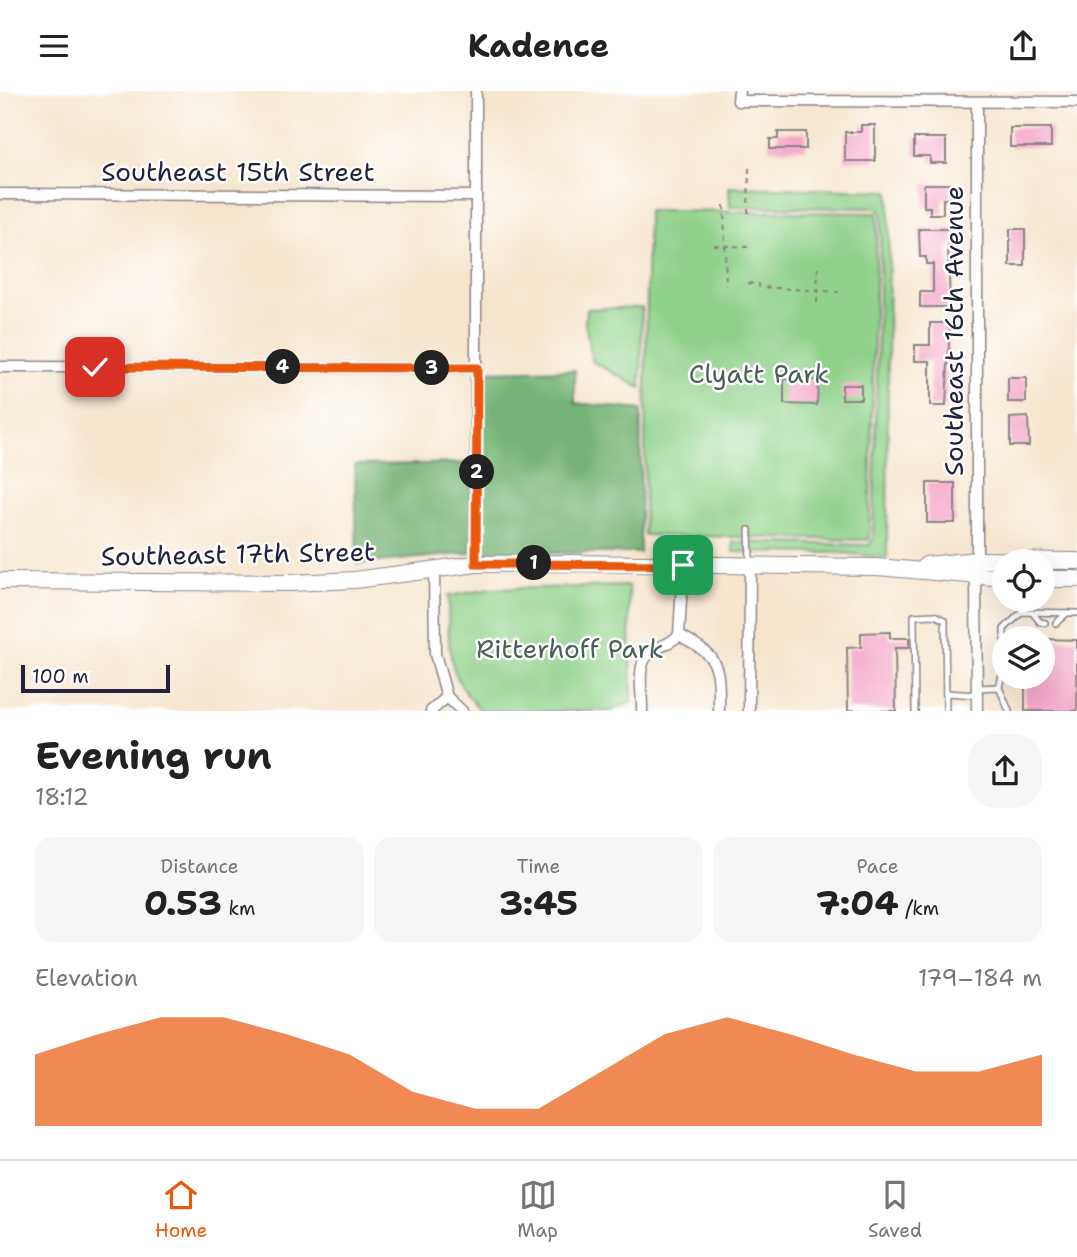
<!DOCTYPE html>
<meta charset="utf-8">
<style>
body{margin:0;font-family:"Shantell Sans",sans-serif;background:#f6f6f6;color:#222;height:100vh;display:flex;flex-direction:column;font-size:26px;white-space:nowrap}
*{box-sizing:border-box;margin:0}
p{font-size:23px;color:#767676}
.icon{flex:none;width:38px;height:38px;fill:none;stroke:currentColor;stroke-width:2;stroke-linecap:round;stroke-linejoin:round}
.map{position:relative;height:620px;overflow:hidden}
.side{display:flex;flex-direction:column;background:#fff;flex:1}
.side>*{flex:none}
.fabs{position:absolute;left:992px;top:458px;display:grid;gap:14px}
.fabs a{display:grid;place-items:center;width:63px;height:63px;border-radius:50%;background:#fff;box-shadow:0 7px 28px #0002;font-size:35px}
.scale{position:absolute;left:21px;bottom:18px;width:149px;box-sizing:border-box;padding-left:7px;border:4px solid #22223b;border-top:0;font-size:19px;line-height:24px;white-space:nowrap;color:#22223b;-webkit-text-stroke:5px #fff;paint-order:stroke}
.pin{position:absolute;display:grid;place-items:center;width:60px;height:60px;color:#fff;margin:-30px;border-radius:14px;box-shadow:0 4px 10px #0006}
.km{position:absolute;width:35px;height:35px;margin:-18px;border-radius:50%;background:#222;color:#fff;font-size:19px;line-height:35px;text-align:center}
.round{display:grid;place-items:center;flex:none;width:74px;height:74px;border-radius:28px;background:#f6f6f6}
.overview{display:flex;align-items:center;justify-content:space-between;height:119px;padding:0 35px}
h1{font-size:38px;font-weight:700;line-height:52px}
.figures{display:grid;grid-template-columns:repeat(3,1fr);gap:10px;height:119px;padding:7px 35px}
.figures div{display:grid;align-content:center;border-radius:18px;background:#f6f6f6;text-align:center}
.figures b{font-size:35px;font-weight:700}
.figures small{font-size:19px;font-weight:400}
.figures p{font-size:19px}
.chart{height:196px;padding:14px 35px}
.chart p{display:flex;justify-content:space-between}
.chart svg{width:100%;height:126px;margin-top:7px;fill:#ea580c;opacity:.7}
header{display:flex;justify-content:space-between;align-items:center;height:91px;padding:0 35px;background:#fff;font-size:32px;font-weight:700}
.tab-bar{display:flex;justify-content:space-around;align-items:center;height:98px;border-top:2px solid #e0e0e0;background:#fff;font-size:19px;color:#767676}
.tab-bar a{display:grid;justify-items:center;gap:4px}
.tab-bar .active{color:#ea580c}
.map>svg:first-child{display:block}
.green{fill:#90d28a;stroke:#597a62;stroke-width:2}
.forest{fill:#74b476;stroke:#4b6b58;stroke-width:2}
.building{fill:#f5a7c9}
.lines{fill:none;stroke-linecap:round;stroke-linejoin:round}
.service-casing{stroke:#8c8486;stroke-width:8}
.minor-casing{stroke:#8c8486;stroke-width:13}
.secondary-casing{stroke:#8c8486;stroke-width:18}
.path{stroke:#8c8486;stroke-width:2;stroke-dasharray:5 5;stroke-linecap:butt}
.service{stroke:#fff;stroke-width:5}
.minor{stroke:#fff;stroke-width:10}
.secondary{stroke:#fff;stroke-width:16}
.route-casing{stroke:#fff;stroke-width:14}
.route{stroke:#ea580c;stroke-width:9}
.labels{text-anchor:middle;stroke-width:5;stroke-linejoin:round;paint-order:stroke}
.street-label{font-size:26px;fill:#22223b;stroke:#fff}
.park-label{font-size:26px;fill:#486057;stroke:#fff}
</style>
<header><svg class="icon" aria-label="menu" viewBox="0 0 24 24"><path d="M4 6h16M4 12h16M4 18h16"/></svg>Kadence<svg class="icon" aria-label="share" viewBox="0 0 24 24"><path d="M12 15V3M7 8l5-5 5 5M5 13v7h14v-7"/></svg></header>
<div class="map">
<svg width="1077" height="620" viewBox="0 0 1077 620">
<rect width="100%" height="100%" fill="#fff"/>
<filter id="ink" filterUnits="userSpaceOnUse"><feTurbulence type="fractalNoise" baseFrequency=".0143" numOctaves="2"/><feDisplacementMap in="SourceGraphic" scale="14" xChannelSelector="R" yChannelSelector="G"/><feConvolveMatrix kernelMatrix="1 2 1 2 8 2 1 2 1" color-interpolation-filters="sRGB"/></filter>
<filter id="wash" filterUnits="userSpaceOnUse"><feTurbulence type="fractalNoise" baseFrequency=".00686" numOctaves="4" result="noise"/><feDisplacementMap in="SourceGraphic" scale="28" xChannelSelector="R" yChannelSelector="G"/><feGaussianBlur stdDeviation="1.57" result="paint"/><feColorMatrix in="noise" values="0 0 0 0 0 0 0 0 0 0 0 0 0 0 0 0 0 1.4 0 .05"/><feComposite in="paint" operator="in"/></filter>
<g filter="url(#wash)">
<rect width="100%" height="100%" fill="#f6e6d0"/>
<g class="green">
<path d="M729,96L889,100L887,467L842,462L733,461V451L869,454L873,449L881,122L876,117L730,116Z"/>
<path d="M648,120L877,122L869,449L644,444Z"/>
<path d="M642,216L641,297L592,270L585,232L587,218Z"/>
<path d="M629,495L632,611L610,620H482C444,585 449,552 448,505L491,498Z"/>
</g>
<g class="forest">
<path d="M575,279V312L641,319L640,462H481L483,281Z"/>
<path d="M471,372V462L357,473L355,374Z"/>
</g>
<g id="blocks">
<g class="building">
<path d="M861,34H875V70H845V41H861Z"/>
<rect x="1010" y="37" width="41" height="19"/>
<path d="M778,41H806V58H770V48H778Z"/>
<path d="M914,47H946V72H930V65H914Z"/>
<path d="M924,93H950V108H943V123H930V116H924Z"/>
<path d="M919,138H954V154H948L950,216H920V201H933V173H926V166H920Z"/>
<rect x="1010" y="138" width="15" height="37"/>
<path d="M930,232H950L946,315H930V270H915V254H930Z"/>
<rect x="1008" y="287" width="18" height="24"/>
<path d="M784,288L818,289L817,314L784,313Z"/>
<rect x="842" y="294" width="19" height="14"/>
<path d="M1028,326L1029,355H1010V327Z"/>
<rect x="927" y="392" width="28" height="40"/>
<path d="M890,541V547H909V557H895L896,620L848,619L847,557L861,556V542Z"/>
<path d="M1043,548L1077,549V620H1025V586H1043Z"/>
</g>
</g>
</g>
<g filter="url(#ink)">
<use href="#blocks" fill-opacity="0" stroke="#8c8486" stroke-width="2"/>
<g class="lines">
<defs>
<g id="service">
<path d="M749,439L750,471"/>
<path d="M1032,521L1040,531L1045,532"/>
<path d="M1056,532L1067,522"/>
<path d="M999,596L1004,576V538L1022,521L1077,522"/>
<path d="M977,597L999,596L1009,620"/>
<path d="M946,602L977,604"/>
<path d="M915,620L914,525L935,524L945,529L946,620"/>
</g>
<g id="minor">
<path d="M476,0V473"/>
<path d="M739,0L738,10L1077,11"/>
<path d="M0,103L476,105"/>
<path d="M0,276L477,277"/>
<path d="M977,469V12"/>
<path d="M434,479L435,563L447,606L462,620"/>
<path d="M976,487L977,620"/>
<path d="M679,544C721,566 719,575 719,620"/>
<path d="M431,620L447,606"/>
<path d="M642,620C643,605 636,577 647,565C655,556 670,554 679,544L683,474"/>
<path d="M749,620L750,474"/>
</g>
<g id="secondary">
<path d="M926,474L977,469L1077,470"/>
<path d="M1043,488H1077"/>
<path d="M0,490L291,492L355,489L476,473L569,472L877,476L1004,487"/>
</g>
</defs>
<use href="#service" class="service-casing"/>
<use href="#minor" class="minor-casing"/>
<use href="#secondary" class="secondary-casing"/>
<g class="path">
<path d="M724,114L726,195"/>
<path d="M748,122L749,75"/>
<path d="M714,154L748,156"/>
<path d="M748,192L759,193V196L839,201"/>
<path d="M817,212L818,176"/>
</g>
<use href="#service" class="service"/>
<use href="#minor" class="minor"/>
<use href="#secondary" class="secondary"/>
</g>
</g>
<g class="lines" filter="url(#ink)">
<defs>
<path id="route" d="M95,276L477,277L476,473L683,474"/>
</defs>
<use href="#route" class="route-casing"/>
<use href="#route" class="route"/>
</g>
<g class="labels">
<g class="street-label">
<text x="238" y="90">Southeast 15th Street</text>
<text transform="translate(954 240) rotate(-90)" y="9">Southeast 16th Avenue</text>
<text transform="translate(238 463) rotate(-1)" y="9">Southeast 17th Street</text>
</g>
<g class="park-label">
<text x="759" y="292">Clyatt Park</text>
<text x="570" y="567">Ritterhoff Park</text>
</g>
</g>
</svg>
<div class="fabs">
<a><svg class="icon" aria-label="locate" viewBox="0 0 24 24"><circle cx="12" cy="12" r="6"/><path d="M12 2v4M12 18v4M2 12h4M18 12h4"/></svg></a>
<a><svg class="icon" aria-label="layers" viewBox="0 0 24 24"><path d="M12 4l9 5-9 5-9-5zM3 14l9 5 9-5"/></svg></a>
</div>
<div class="scale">100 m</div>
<div class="pin" style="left:683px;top:474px;background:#1e9e55"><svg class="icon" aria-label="arrive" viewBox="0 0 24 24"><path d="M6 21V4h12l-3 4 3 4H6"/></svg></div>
<div class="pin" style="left:95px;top:276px;background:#d93025"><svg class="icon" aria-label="check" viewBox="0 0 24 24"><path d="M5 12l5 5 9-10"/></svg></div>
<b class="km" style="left:534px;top:472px">1</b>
<b class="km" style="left:477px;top:381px">2</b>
<b class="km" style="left:432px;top:277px">3</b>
<b class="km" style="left:283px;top:276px">4</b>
</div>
<section class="side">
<div class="overview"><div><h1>Evening run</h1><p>18:12</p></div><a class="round"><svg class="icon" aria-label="share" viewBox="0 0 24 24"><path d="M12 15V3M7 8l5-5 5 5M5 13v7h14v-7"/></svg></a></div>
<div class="figures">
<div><p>Distance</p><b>0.53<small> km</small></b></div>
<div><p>Time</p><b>3:45</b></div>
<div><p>Pace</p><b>7:04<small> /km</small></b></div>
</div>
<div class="chart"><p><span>Elevation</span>179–184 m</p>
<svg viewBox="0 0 160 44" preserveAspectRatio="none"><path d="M0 44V19L10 12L20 6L30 6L40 12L50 19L60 32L70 38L80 38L90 25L100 12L110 6L120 12L130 19L140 25L150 25L160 19V44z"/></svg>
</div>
</section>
<nav class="tab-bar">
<a class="active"><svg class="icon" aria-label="home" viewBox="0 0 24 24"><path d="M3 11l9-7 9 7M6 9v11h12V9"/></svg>Home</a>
<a><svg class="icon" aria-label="map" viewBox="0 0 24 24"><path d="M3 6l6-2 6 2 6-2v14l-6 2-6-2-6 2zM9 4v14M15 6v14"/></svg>Map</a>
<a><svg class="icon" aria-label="saved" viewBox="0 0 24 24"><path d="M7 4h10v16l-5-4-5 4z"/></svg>Saved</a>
</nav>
